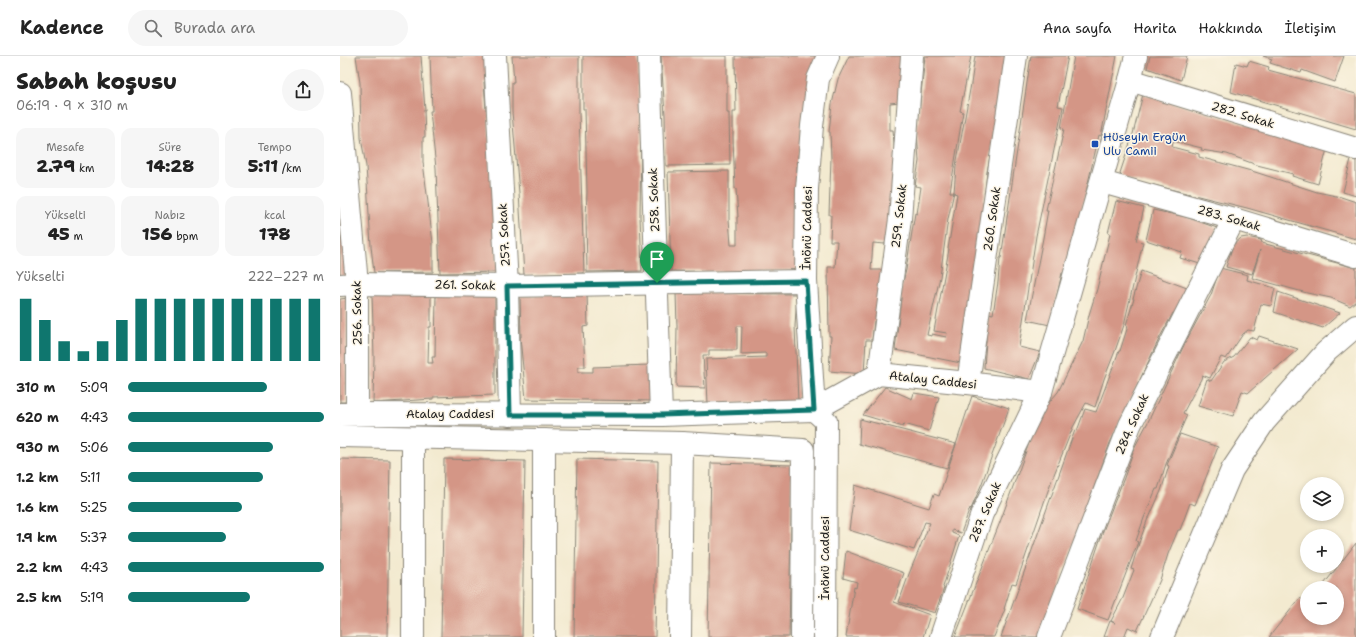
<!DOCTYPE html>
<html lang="tr">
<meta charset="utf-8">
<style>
body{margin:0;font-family:"Shantell Sans",sans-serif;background:#f6f6f6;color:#222;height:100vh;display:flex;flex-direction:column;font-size:15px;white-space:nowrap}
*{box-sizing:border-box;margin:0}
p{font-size:13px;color:#767676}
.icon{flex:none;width:22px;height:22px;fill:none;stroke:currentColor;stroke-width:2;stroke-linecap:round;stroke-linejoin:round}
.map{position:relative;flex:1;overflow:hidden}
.drawer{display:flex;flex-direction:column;background:#fff;width:340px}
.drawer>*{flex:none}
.controls{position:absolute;left:960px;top:421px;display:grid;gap:8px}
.controls a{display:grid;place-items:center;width:44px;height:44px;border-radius:50%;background:#fff;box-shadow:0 2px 6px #0003;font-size:20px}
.pin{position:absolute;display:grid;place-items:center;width:34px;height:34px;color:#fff;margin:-41px -17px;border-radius:50% 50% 50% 0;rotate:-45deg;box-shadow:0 0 4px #0007}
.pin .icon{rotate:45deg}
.round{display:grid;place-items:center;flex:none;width:42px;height:42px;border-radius:21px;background:#f6f6f6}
.overview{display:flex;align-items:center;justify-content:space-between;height:68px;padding:0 16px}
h1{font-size:22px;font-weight:800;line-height:30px}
.stats{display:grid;grid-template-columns:repeat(3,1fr);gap:6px;height:68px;padding:4px 16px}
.stats div{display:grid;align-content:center;border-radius:10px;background:#f6f6f6;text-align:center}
.stats b{font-size:17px;font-weight:800}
.stats small{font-size:11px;font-weight:400}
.stats p{font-size:11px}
.chart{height:112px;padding:8px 16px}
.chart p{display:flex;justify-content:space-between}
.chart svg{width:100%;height:72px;margin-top:4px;stroke:#0f766e;stroke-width:6}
ul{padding:0 16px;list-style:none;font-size:13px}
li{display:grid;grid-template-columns:64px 48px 1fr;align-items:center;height:30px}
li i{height:10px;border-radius:5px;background:#0f766e}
header{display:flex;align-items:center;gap:24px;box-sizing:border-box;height:56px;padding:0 20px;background:#fff;border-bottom:1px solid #e0e0e0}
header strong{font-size:19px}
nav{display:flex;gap:22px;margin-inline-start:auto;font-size:14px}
.search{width:280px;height:36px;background:#f6f6f6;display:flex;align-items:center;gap:10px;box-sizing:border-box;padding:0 14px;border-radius:22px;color:#767676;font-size:15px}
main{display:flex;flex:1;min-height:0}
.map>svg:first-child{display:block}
.building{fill:#d49686}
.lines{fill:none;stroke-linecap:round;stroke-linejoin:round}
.minor-casing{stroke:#888376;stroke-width:24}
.minor{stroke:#fff;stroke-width:22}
.route-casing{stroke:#fff;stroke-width:8}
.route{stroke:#0f766e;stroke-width:5}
.transit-dot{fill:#1a4fb4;stroke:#fcf5e5;stroke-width:1.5}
.labels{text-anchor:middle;stroke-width:3;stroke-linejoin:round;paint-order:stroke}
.street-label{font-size:12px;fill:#1c1c1c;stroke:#fcf5e5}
.transit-label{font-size:12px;fill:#164399;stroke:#fcf5e5;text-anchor:start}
</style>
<header>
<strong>Kadence</strong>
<div class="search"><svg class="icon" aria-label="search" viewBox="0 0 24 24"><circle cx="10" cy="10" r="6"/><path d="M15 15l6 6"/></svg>Burada ara</div>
<nav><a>Ana sayfa</a><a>Harita</a><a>Hakkında</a><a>İletişim</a></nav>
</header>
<main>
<section class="drawer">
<div class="overview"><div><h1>Sabah koşusu</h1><p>06:19 · 9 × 310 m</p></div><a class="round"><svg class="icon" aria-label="share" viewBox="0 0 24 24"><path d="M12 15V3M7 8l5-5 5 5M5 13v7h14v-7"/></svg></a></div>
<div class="stats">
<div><p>Mesafe</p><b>2.79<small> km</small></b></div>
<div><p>Süre</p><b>14:28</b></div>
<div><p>Tempo</p><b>5:11<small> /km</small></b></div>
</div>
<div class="stats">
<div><p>Yükselti</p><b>45<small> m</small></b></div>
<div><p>Nabız</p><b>156<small> bpm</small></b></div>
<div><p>kcal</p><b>178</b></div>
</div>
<div class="chart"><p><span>Yükselti</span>222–227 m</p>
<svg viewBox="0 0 160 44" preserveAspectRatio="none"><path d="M5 44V6M15 44V19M25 44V32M35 44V38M45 44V32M55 44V19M65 44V6M75 44V6M85 44V6M95 44V6M105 44V6M115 44V6M125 44V6M135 44V6M145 44V6M155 44V6"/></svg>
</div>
<ul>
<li><b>310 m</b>5:09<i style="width:71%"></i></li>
<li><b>620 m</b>4:43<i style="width:100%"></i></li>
<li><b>930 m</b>5:06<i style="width:74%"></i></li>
<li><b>1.2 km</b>5:11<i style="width:69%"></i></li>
<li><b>1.6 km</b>5:25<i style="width:58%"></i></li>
<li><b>1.9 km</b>5:37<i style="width:50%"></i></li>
<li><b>2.2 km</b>4:43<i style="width:100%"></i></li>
<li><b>2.5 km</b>5:19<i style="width:62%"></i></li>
</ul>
</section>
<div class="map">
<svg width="1016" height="581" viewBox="0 0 1016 581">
<rect width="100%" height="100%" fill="#fcf5e5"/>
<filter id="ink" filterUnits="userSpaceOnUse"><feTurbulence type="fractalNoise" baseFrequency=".025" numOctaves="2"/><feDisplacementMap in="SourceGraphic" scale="8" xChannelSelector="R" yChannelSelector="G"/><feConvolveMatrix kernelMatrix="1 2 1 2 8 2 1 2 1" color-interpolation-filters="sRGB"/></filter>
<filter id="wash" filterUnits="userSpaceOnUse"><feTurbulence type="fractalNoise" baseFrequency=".012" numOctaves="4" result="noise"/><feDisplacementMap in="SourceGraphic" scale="16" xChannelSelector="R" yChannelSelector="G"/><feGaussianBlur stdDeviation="0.9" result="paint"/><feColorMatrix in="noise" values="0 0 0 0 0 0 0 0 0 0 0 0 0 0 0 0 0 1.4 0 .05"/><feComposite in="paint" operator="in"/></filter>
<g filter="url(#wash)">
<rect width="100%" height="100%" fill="#f3ead0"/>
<g id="blocks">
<g class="building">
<path d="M16,0H81L85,54H84L85,81H83V106L93,187V216L34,217L31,190L26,110L21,82L20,27Z"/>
<path d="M90,0H147L148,26H144L146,54H149L150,112L153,138L158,216L100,217L96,112L90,55H92Z"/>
<path d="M172,0H239V56L244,217L184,219L179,137L172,56V26H174Z"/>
<path d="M243,0H298L301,78L300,161L302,215L247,216L246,162L247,136L245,53H243Z"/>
<path d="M321,0H387V57H389L390,109L326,110L325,59Z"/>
<path d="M395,0H479L463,57L460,82H461L457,107V214L396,216L331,215L328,116L389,115V163L391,189H397V161H398L396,133H395L393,82V56H396Z"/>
<path d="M509,0H564L559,46L550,47V74H553L555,102L551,157L545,188L533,187L531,214H542L539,265H534L532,284H526L524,318L489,315L491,280H489L488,211H495L497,185H490L491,159H489L491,102L490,76H489L492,48L498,23Z"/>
<path d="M585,0H631L620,55L623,56L610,136H614L608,163L600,221L587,279L592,280V278L606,281L607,277L594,275L609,193H608L617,138L614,137L616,110L631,28L635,0H669L647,116L644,144H646L621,307L555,294L561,242L559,241L566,214L575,157L577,158L581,131L575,130L579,105L577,76Z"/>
<path d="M691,0H728L718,50L723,51L696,180L679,291L700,296L689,323L644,312L648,257L653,258L658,226L660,202H661Z"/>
<path d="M734,0H777L761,80L759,79L740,162L724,217H722L710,269L687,264L703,182L708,154H706L724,73L721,72Z"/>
<path d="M810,0H847L841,24L807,12Z"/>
<path d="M923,0H1004L995,26L962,14L961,17L930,7L932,3Z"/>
<path d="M909,5L929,11L928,14L1016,38V73L891,36L896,7L907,10Z"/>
<path d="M803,38L987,93L978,128L952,120L953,118L917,109L887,98L861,94L862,92L833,85L832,91L859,98V101L915,116L977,136L1001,141L1016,146V183L907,152L785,122L780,117L793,78Z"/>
<path d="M1011,103L1016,105V140L1003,136Z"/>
<path d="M776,145L804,152L796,185L803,186L784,269L775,295L764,323L755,351L746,347L733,371L711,426L676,528L672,527L664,553H665L654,581H615L660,466L700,357L718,336L743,285L749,259L757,233L770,178L768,177Z"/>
<path d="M813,154L846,161L877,172L860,208L840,202L842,196L806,184Z"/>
<path d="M0,163H1L9,220H0Z"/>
<path d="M907,181L921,184L922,187L1016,212V245L1010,250L991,242L967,237L912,222L920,194L912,218L886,211L893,189L901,182Z"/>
<path d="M880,212L908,219L907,224L935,232L931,250L921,248L914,275L908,274L903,278L886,303L881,301L870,322L862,319L861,323L843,357L847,359L826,408L818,433H816L804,462L796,485L798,486L768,564L737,553L763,475L784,422L793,396H792L808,366L845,287L871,239Z"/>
<path d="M801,215L847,232L835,257H833L820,281L770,387L700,581H661L735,374L737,375L745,353L756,356L779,295H780L788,270L786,269L794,243H793Z"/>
<path d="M938,236L1000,257L983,272L934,256Z"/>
<path d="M96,237L155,238V339L93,341V343L33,347L34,300L32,239L91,238V271H89L88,307H93L92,301H95Z"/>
<path d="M336,237L457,238L455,270L458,346L368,348L366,303L426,301V297L401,298L402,270H397V294H369V299H363L365,332L336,331L337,270Z"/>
<path d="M247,238L248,270L243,271L245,311H238V316H253V311L310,309L312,345L186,343L180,281H181L180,240Z"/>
<path d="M7,242L6,346H0V243Z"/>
<path d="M919,280L958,293L908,337L902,335L893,360L858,350L867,323L871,325L884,306L894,301L910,281L917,284Z"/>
<path d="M545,331L572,343L574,337L599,341L589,375L564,368L563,371L523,359Z"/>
<path d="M632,340L669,352L642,427L631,453L630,452L621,477L612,474V477L619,480L603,531L604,532L595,557L559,546L569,518L590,467L585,466L574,494L509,474L515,429L589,452L594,438L599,440Z"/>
<path d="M520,363L616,388L607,412L519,388Z"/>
<path d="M840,378L878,391L855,449L850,447L840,474H838L828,498L820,524L797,575L788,571L784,581H764L770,565L775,567L771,565L783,542L794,514L791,513L799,487L808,462H809L821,435L829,410L827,409Z"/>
<path d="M0,403L50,404L47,581H0Z"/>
<path d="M104,403L185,405L182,581H101Z"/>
<path d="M237,403L318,405L315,581H234Z"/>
<path d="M371,407L452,409L449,581H368Z"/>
<path d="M1016,487V581H929L960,542L967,548V562H997V532H981Z"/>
<path d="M506,495L564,517L554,546L590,559L583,581H506L514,531L516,532L517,526L503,522Z"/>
</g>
</g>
</g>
<g filter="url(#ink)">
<use href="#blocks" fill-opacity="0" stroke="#888376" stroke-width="1"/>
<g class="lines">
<defs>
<g id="minor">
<path d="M155,0L167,230L170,359"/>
<path d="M309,0L321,359"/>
<path d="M790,24L1016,93"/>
<path d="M0,37L17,228V358"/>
<path d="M762,126L894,163L1016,200"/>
<path d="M0,229L17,228L167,230L466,225"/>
<path d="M539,318L560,163L572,0"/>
<path d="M628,327L676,0"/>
<path d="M0,358L321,359L474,354L539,318L628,327L701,336"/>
<path d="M0,380L342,387L463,394L462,581"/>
<path d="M204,384V581"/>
<path d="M73,581V382"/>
<path d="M340,581L342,387"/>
<path d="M485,581L486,365L474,354L466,225L467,133L472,70L478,23L488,0"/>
<path d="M601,581L642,458L701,336L790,24L796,0"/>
<path d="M709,581L790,369L894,163"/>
<path d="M822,581L892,414L924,366L986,296L1016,270"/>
</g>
</defs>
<use href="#minor" class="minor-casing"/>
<use href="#minor" class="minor"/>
</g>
</g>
<g class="lines" filter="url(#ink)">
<defs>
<path id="route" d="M466,225L474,354L321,359H170L167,230Z"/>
</defs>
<use href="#route" class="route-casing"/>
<use href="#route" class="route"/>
</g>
<rect class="transit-dot" x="751" y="84" width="8" height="8" rx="2"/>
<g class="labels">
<g class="street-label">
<text transform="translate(903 59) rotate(17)" y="4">282. Sokak</text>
<text transform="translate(314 144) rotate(-92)" y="4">258. Sokak</text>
<text transform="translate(559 160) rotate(-84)" y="4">259. Sokak</text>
<text transform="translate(889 162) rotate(16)" y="4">283. Sokak</text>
<text transform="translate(652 163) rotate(-82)" y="4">260. Sokak</text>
<text transform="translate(467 172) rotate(-89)" y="4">İnönü Caddesi</text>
<text transform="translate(164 179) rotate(-93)" y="4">257. Sokak</text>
<text transform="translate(125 229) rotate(1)" y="4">261. Sokak</text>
<text transform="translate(17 257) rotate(-91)" y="4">256. Sokak</text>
<text transform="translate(593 324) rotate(6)" y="4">Atalay Caddesi</text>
<text x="110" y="362">Atalay Caddesi</text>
<text transform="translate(792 368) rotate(-66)" y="4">284. Sokak</text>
<text transform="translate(645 456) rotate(-67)" y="4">287. Sokak</text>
<text transform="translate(485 502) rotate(-90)" y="4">İnönü Caddesi</text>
</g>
<g class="transit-label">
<text x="763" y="85">Hüseyin Ergün<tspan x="763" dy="14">Ulu Camii</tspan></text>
</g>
</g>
</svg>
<div class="controls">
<a><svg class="icon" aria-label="layers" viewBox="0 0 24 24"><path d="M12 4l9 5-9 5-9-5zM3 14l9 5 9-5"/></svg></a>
<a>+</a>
<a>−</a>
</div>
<div class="pin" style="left:317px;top:227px;background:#1e9e55"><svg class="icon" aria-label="arrive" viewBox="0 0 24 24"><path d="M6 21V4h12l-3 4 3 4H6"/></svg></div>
</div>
</main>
